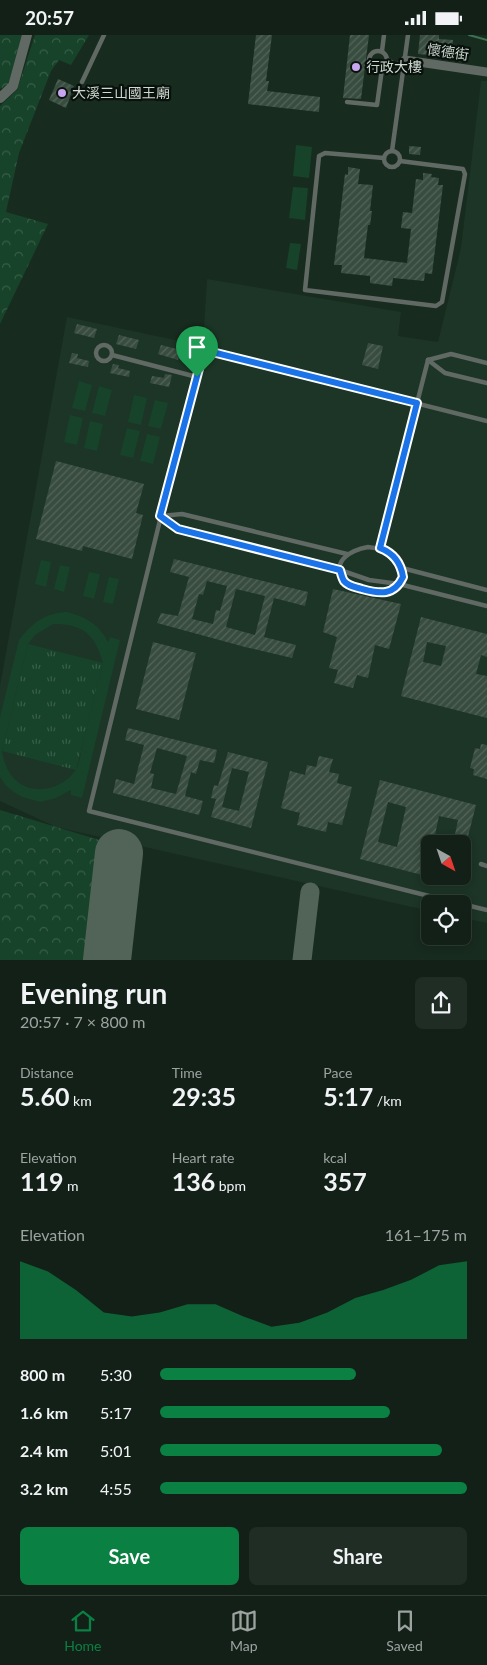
<!DOCTYPE html>
<meta charset="utf-8">
<style>
body{margin:0;font-family:Lato,"Noto Sans TC",sans-serif;background:#1f2d24;color:#f1f3f6;height:100vh;display:flex;flex-direction:column;font-size:19px;white-space:nowrap}
*{box-sizing:border-box;margin:0}
p{font-size:16px;color:#9ca3a1}
.icon{flex:none;width:28px;height:28px;fill:none;stroke:currentColor;stroke-width:2;stroke-linecap:round;stroke-linejoin:round}
.map{position:relative;height:925px;overflow:hidden}
.details{display:flex;flex-direction:column;background:#122017;flex:1}
.details>*{flex:none}
.needle{width:32px;rotate:140deg}
.buttons{position:absolute;left:421px;top:800px;display:grid;gap:10px}
.buttons a{display:grid;place-items:center;width:50px;height:50px;border-radius:8px;background:#122017;box-shadow:0 2px 8px #0003,0 0 0 1px #313e36;font-size:25px}
.pin{position:absolute;display:grid;place-items:center;width:42px;height:42px;color:#fff;margin:-51px -21px;border-radius:50% 50% 50% 0;rotate:-45deg;box-shadow:0 0 5px #0007}
.pin .icon{rotate:45deg}
.round{display:grid;place-items:center;flex:none;width:52px;height:52px;border-radius:8px;background:#1f2d24}
.head{display:flex;align-items:center;justify-content:space-between;height:85px;padding:0 20px}
h1{font-size:28px;font-weight:700;line-height:38px}
.metrics{display:grid;grid-template-columns:repeat(3,1fr);gap:8px;height:85px;padding:5px 20px}
.metrics div{display:grid;align-content:center}
.metrics b{font-size:25px;font-weight:700}
.metrics small{font-size:14px;font-weight:400}
.metrics p{font-size:14px}
.chart{height:140px;padding:10px 20px}
.chart p{display:flex;justify-content:space-between}
.chart svg{width:100%;height:90px;margin-top:5px;fill:#0b8043;opacity:.7}
.button{display:flex;gap:10px;margin-top:auto;padding:10px 20px}
.button a{flex:1;height:58px;border-radius:8px;background:#0b8043;color:#fff;font-size:20px;font-weight:700;line-height:58px;text-align:center}
.button a+a{background:#1f2d24;color:#f1f3f6}
ul{padding:0 20px;list-style:none;font-size:16px}
li{display:grid;grid-template-columns:80px 60px 1fr;align-items:center;height:38px}
li i{height:12px;border-radius:6px;background:#0b8043}
.status{display:flex;justify-content:space-between;align-items:center;height:35px;padding:0 25px;background:#122017;direction:ltr}
.status svg{height:14px;fill:currentColor}
.tab-bar{display:flex;justify-content:space-around;align-items:center;height:70px;border-top:1px solid #313e36;background:#122017;font-size:14px;color:#9ca3a1}
.tab-bar a{display:grid;justify-items:center;gap:2px}
.tab-bar .selected{color:#0b8043}
.map>svg:first-child{display:block}
.built{fill:#1c3526;fill-rule:evenodd}
.grass{fill:url(#grass-tufts)}
.forest{fill:url(#forest-crowns)}
.pitch{fill:#17432a;fill-rule:evenodd}
.lines{fill:none;stroke-linecap:round;stroke-linejoin:round}
.stream{stroke:#3d7252;stroke-width:2}
.taxiway{stroke:#526358;stroke-width:19}
.runway{stroke:#526358;stroke-width:48}
.building{fill:url(#building-hatch);fill-rule:evenodd}
.service{stroke:#606963;stroke-width:4.5}
.minor{stroke:#606963;stroke-width:9}
.tertiary{stroke:#606963;stroke-width:10}
.route-casing{stroke:#fff;stroke-width:10}
.route{stroke:#1a73e8;stroke-width:6}
.poi-dot{fill:#c8a5ef;stroke:#09110c;stroke-width:2}
.labels{text-anchor:middle;stroke-width:4.5;stroke-linejoin:round;paint-order:stroke}
.street-label{font-size:14px;fill:#ced9d1;stroke:#09110c}
.poi-label{font-size:14px;fill:#ced9d1;stroke:#09110c;text-anchor:start}
</style>
<div class="status"><b>20:57</b><svg viewBox="0 0 49 12"><path d="M0 12V9h3v3zM5 12V6h3v6zM10 12V3h3v9zM15 12V0h3v12zM26 1h20v11H26zM47 4h2v5h-2z"/></svg></div>
<div class="map">
<svg width="487" height="925" viewBox="0 0 487 925">
<defs>
<pattern id="grass-tufts" width="24" height="20" patternUnits="userSpaceOnUse" patternTransform="scale(1.25)"><rect width="24" height="20" fill="#17432a"/><path d="M3 7l-1-3M5 7V3M7 7l1-3M15 17l-1-3M17 17v-4M19 17l1-3" fill="none" stroke="#385e48"/></pattern>
<pattern id="forest-crowns" width="20" height="18" patternUnits="userSpaceOnUse" patternTransform="scale(1.25)"><rect width="20" height="18" fill="#17432a"/><path d="M2 6a3 3 0 1 1 6 0M12 15a3 3 0 1 1 6 0" fill="none" stroke="#385e48"/></pattern>
<pattern id="building-hatch" width="6" height="6" patternUnits="userSpaceOnUse" patternTransform="scale(1.25)"><rect width="6" height="6" fill="#384c3f"/><path d="M-1 1l2-2M0 6l6-6M5 7l2-2" fill="none" stroke="#54655a"/></pattern>
</defs>
<rect width="100%" height="100%" fill="#182b1f"/>
<path class="built" d="M481,46H487V888L463,883L462,869H430V876L56,792L0,766V651L67,282L203,311L207,244L401,277L398,301L438,307L461,213ZM430,809H462V841H430Z"/>
<path class="grass" d="M28,609L103,628L76,735L2,716Z"/>
<g class="forest">
<path d="M0,0H22L8,50L0,54Z"/>
<path d="M35,0H89L71,30L59,25L51,36L19,118L6,177L48,189L0,289V71L17,55Z"/>
<path d="M0,775L106,807L89,925H0Z"/>
</g>
<g class="pitch">
<path d="M296,110L312,112L309,143L293,141Z"/>
<path d="M293,152L308,153L305,185L289,183Z"/>
<path d="M290,208L301,209L297,235L286,233Z"/>
<path d="M79,346L92,350L85,376L72,373Z"/>
<path d="M99,351L112,355L105,381L92,378Z"/>
<path d="M134,360L147,363L141,390L128,387Z"/>
<path d="M155,365L168,368L161,394L148,391Z"/>
<path d="M70,380L83,383L77,410L64,407Z"/>
<path d="M90,386L103,389L97,416L84,413Z"/>
<path d="M127,393L140,396L133,423L120,420Z"/>
<path d="M147,399L160,402L153,429L140,426Z"/>
<path d="M41,525L51,527L46,552L35,549Z"/>
<path d="M60,530L70,532L64,557L54,554Z"/>
<path d="M89,537L100,539L94,564L83,561Z"/>
<path d="M109,542L119,544L113,569L103,567Z"/>
<path d="M67,577C86,582 99,589 108,607L110,602L120,605L82,763L71,760V755L56,763L40,767L22,762L14,757L6,751L0,742V682L19,605C32,588 45,578 67,577ZM53,589C83,589 95,599 103,628C96,654 90,680 83,706C81,715 80,729 75,736C64,751 44,758 27,752C12,747 4,731 2,716L28,609L35,600Z"/>
</g>
<g class="lines">
<path class="stream" d="M469,0L487,5"/>
<path class="taxiway" d="M302,925L310,857"/>
<path class="runway" d="M107,925L119,818"/>
</g>
<g class="building">
<path d="M256,0H272L266,46H269L267,56L320,62L319,77L248,69Z"/>
<path d="M350,0H369L361,64L343,63Z"/>
<path d="M420,0H439V4L453,5L452,22L418,19Z"/>
<path d="M58,44L74,51L66,73L49,65Z"/>
<path d="M409,111L421,112L420,120L409,119Z"/>
<path d="M348,132L360,134L358,149L373,150L370,176H372L370,190H368L364,223L407,228L411,194L401,193L403,177L412,178L416,144L423,145V138L432,139L431,142L439,143L438,150H443L432,239L425,238L424,246L393,243L392,251L370,248V241L341,238L342,230H334L345,139L348,140Z"/>
<path d="M77,289L97,294L94,303L74,298Z"/>
<path d="M119,300L139,305L136,314L116,309Z"/>
<path d="M368,308L383,311L378,334L362,330Z"/>
<path d="M161,310L181,315L178,325L158,319Z"/>
<path d="M72,318L78,319L77,323L89,326L88,332L69,328Z"/>
<path d="M113,329L119,330L118,333L130,336L129,342L110,338Z"/>
<path d="M165,339L172,340L169,352L150,348L152,341L164,343Z"/>
<path d="M56,426L144,449L136,478L143,480L132,524L83,511L82,516L36,504Z"/>
<path d="M174,524L308,557L305,571L274,563L264,602L296,610L292,623L245,612L157,588L161,578L178,581L189,542L170,537ZM207,546L227,551L220,576L216,575L213,589L192,584L199,559L203,560ZM236,554L265,561L255,600L226,592Z"/>
<path d="M333,554L401,569L389,614L375,610L368,643L357,640L353,653L334,648L338,635L329,633L337,602L323,597Z"/>
<path d="M421,582L487,599V622L481,620L476,639L487,641V683L401,661ZM427,607L446,611L441,631L423,627Z"/>
<path d="M153,607L196,618L179,685L136,674Z"/>
<path d="M128,693L217,715L214,728L200,725L196,739L191,737L185,761L203,766L199,780L113,758L116,744L134,749L144,710L125,705ZM157,713L187,721L176,759L151,753L154,739L150,738Z"/>
<path d="M481,709L487,710V744L473,740L474,734L470,733L475,713L480,714Z"/>
<path d="M228,717L268,727L251,793L211,782L216,764L211,763L214,750L218,751ZM232,733L249,737L239,776L222,772Z"/>
<path d="M319,721L333,724L329,737L339,739L337,748L352,752L342,790L328,787L326,797L297,790L300,778L281,773L290,736L305,740L307,730L316,732Z"/>
<path d="M380,745L476,770L466,809H453L458,785L439,781L433,809H430V842L360,824ZM388,767L406,772L397,812L378,807Z"/>
<path d="M436,841H458L456,848L435,843Z"/>
</g>
<g class="lines">
<g class="service">
<circle cx="378" cy="25" r="9"/>
<path d="M382,16L384,0"/>
<path d="M388,25L396,30L405,25"/>
<path d="M82,47L104,0"/>
<path d="M347,67L377,70L382,34"/>
<circle cx="392" cy="124" r="8"/>
<path d="M392,116L408,0"/>
<path d="M384,123L325,118L319,121L305,255L436,271L442,267L465,139L463,134L400,126"/>
<circle cx="104" cy="318" r="8"/>
<path d="M112,320L197,342"/>
<path d="M428,325L445,338L487,348"/>
<path d="M428,325L451,319L487,328"/>
<path d="M368,512C388,514 400,521 403,542C393,562 379,559 360,554C354,552 347,550 343,545C331,525 352,515 368,512Z"/>
<path d="M380,513L428,325"/>
<path d="M347,519L182,479L161,481L178,494L340,535L369,545L399,549L487,571"/>
<path d="M402,533L487,555"/>
<path d="M481,829L487,831"/>
<path d="M461,869L89,776L161,481L204,315L487,386"/>
<path d="M462,869L487,875"/>
</g>
<path class="minor" d="M405,25L487,37"/>
<path class="tertiary" d="M0,63L13,51L27,0"/>
</g>
<g class="lines">
<defs>
<path id="route" d="M204,315L417,368L380,513C393,518 401,528 403,542C394,561 380,559 362,554C356,552 349,552 344,546C342,543 341,538 340,535L178,494L160,481Z"/>
</defs>
<use href="#route" class="route-casing"/>
<use href="#route" class="route"/>
</g>
<g class="poi-dot">
<circle cx="356" cy="32" r="5"/>
<circle cx="62" cy="58" r="5"/>
</g>
<g class="labels">
<g class="street-label">
<text transform="translate(448 17) rotate(8)" y="5">懷德街</text>
</g>
<g class="poi-label">
<text x="366" y="37">行政大樓</text>
<text x="72" y="63">大溪三山國王廟</text>
</g>
</g>
</svg>
<div class="buttons">
<a><svg class="needle" viewBox="-14 -14 28 28"><path d="M0-13l5 13h-10z" fill="#e53935"/><path d="M0 13l5-13h-10z" fill="#9ca3a1"/></svg></a>
<a><svg class="icon" aria-label="locate" viewBox="0 0 24 24"><circle cx="12" cy="12" r="6"/><path d="M12 2v4M12 18v4M2 12h4M18 12h4"/></svg></a>
</div>
<div class="pin" style="left:197px;top:342px;background:#1e9e55"><svg class="icon" aria-label="arrive" viewBox="0 0 24 24"><path d="M6 21V4h12l-3 4 3 4H6"/></svg></div>
</div>
<section class="details">
<div class="head"><div><h1>Evening run</h1><p>20:57 · 7 × 800 m</p></div><a class="round"><svg class="icon" aria-label="share" viewBox="0 0 24 24"><path d="M12 15V3M7 8l5-5 5 5M5 13v7h14v-7"/></svg></a></div>
<div class="metrics">
<div><p>Distance</p><b>5.60<small> km</small></b></div>
<div><p>Time</p><b>29:35</b></div>
<div><p>Pace</p><b>5:17<small> /km</small></b></div>
</div>
<div class="metrics">
<div><p>Elevation</p><b>119<small> m</small></b></div>
<div><p>Heart rate</p><b>136<small> bpm</small></b></div>
<div><p>kcal</p><b>357</b></div>
</div>
<div class="chart"><p><span>Elevation</span>161–175 m</p>
<svg viewBox="0 0 160 44" preserveAspectRatio="none"><path d="M0 44V6L10 11L20 20L30 31L40 33L50 31L60 27L70 27L80 33L90 38L100 36L110 31L120 24L130 20L140 15L150 8L160 6V44z"/></svg>
</div>
<ul>
<li><b>800 m</b>5:30<i style="width:64%"></i></li>
<li><b>1.6 km</b>5:17<i style="width:75%"></i></li>
<li><b>2.4 km</b>5:01<i style="width:92%"></i></li>
<li><b>3.2 km</b>4:55<i style="width:100%"></i></li>
</ul>
<div class="button"><a>Save</a><a>Share</a></div>
</section>
<nav class="tab-bar">
<a class="selected"><svg class="icon" aria-label="home" viewBox="0 0 24 24"><path d="M3 11l9-7 9 7M6 9v11h12V9"/></svg>Home</a>
<a><svg class="icon" aria-label="map" viewBox="0 0 24 24"><path d="M3 6l6-2 6 2 6-2v14l-6 2-6-2-6 2zM9 4v14M15 6v14"/></svg>Map</a>
<a><svg class="icon" aria-label="saved" viewBox="0 0 24 24"><path d="M7 4h10v16l-5-4-5 4z"/></svg>Saved</a>
</nav>
